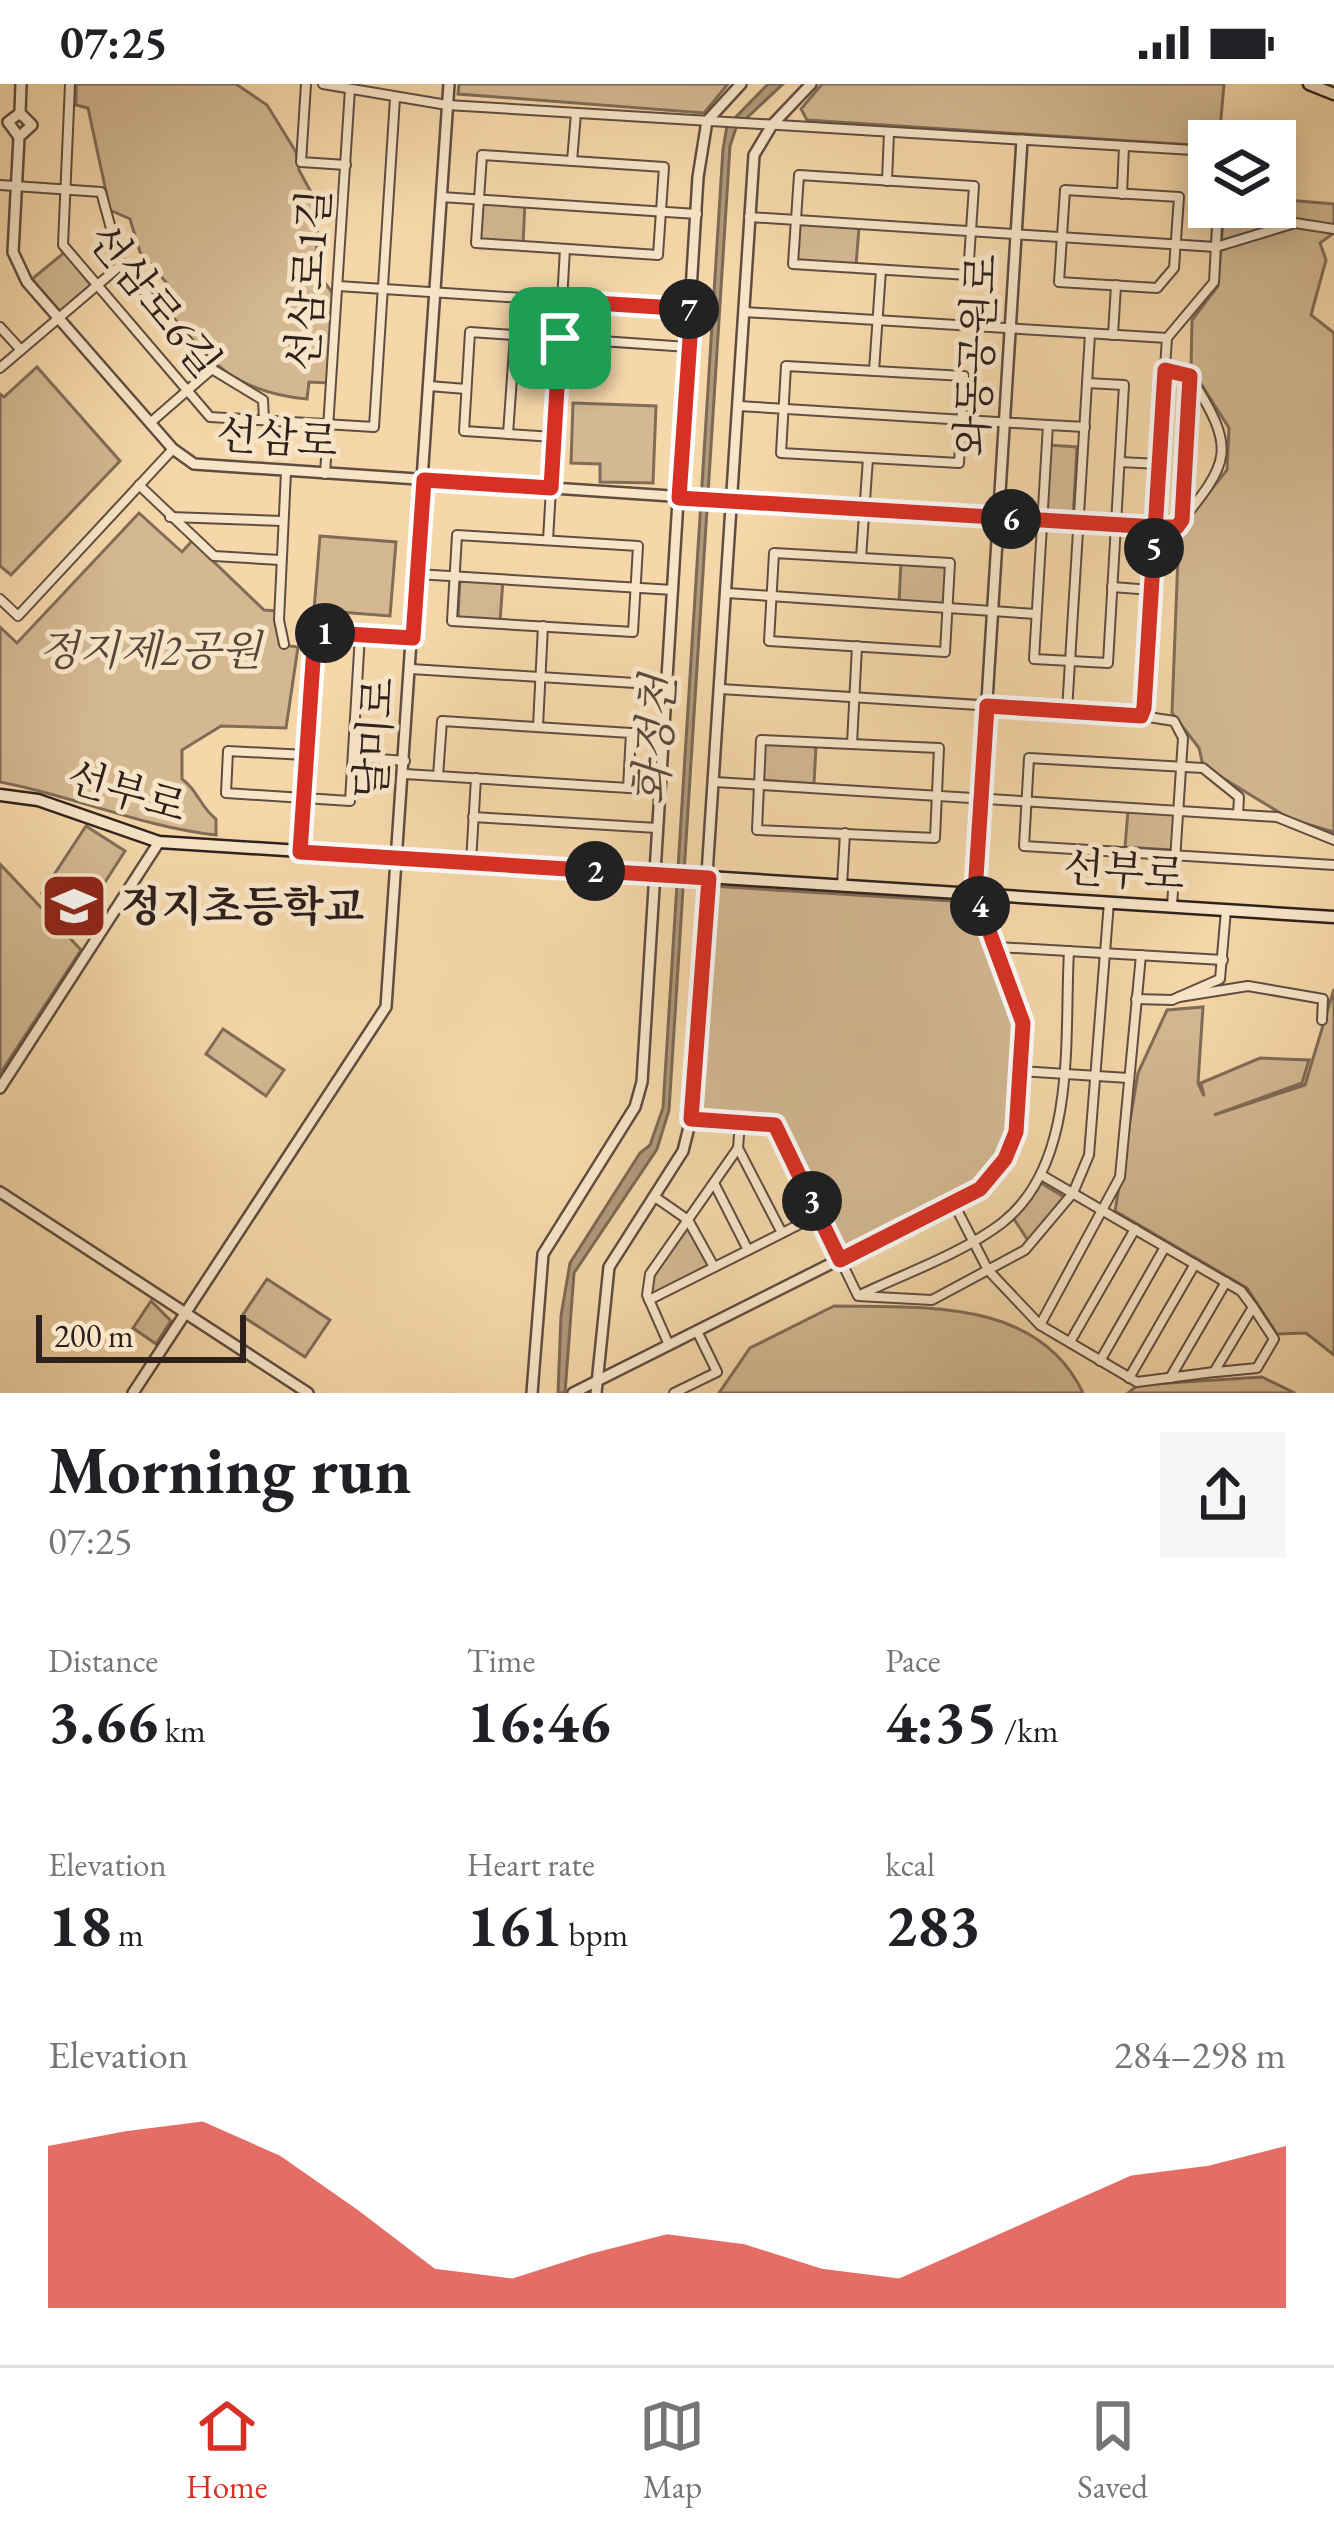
<!DOCTYPE html>
<meta charset="utf-8">
<style>
body{margin:0;font-family:"EB Garamond","Noto Serif KR",serif;background:#f6f6f6;color:#202124;height:100vh;display:flex;flex-direction:column;font-size:45px;white-space:nowrap}
*{box-sizing:border-box;margin:0}
p{font-size:39px;color:#757577}
.icon{flex:none;width:66px;height:66px;fill:none;stroke:currentColor;stroke-width:2;stroke-linecap:round;stroke-linejoin:round}
.map{position:relative;height:1309px;overflow:hidden}
.side{display:flex;flex-direction:column;background:#fff;flex:1}
.side>*{flex:none}
.tools{position:absolute;left:1188px;top:36px;display:grid;gap:24px}
.tools a{display:grid;place-items:center;width:108px;height:108px;border-radius:0px;background:#fff;box-shadow:0 6px 30px #0003;font-size:60px}
.scale{position:absolute;left:36px;bottom:30px;width:210px;box-sizing:border-box;padding-left:12px;border:6px solid #2d211c;border-top:0;font-size:33px;line-height:42px;white-space:nowrap;color:#2d211c;-webkit-text-stroke:9px #f8e5c8;paint-order:stroke}
.pin{position:absolute;display:grid;place-items:center;width:102px;height:102px;color:#fff;margin:-51px;border-radius:24px;box-shadow:0 6px 18px #0006}
.km{position:absolute;width:60px;height:60px;margin:-30px;border-radius:50%;background:#222;color:#fff;font-size:33px;line-height:60px;text-align:center}
.round{display:grid;place-items:center;flex:none;width:126px;height:126px;border-radius:0px;background:#f6f6f6}
.summary{display:flex;align-items:center;justify-content:space-between;height:204px;padding:0 48px}
h1{font-size:66px;font-weight:700;line-height:90px}
.metrics{display:grid;grid-template-columns:repeat(3,1fr);gap:18px;height:204px;padding:12px 48px}
.metrics div{display:grid;align-content:center}
.metrics b{font-size:60px;font-weight:700}
.metrics small{font-size:33px;font-weight:400}
.metrics p{font-size:33px}
.chart{height:336px;padding:24px 48px}
.chart p{display:flex;justify-content:space-between}
.chart svg{width:100%;height:216px;margin-top:12px;fill:#d93025;opacity:.7}
.status{display:flex;justify-content:space-between;align-items:center;height:84px;padding:0 60px;background:#fff;direction:ltr}
.status svg{height:33px;fill:currentColor}
.dock{display:flex;justify-content:space-around;align-items:center;height:168px;border-top:3px solid #e0e0e0;background:#fff;font-size:33px;color:#757577}
.dock a{display:grid;justify-items:center;gap:6px}
.dock .current{color:#d93025}
.map>svg:first-child{display:block}
.green{fill:#d3b892;stroke:#806c57;stroke-width:3}
.water{fill:#b1997a;stroke:#7c6954;stroke-width:3}
.lines{fill:none;stroke-linecap:round;stroke-linejoin:round}
.minor-casing{stroke:#5f4e40;stroke-width:12}
.tertiary-casing{stroke:#5f4e40;stroke-width:14}
.secondary-casing{stroke:#2d211c;stroke-width:15}
.minor{stroke:#f8e5c8;stroke-width:8}
.tertiary{stroke:#f8e5c8;stroke-width:9}
.secondary{stroke:#f8e5c8;stroke-width:10}
.route-casing{stroke:#fff;stroke-width:24}
.route{stroke:#d93025;stroke-width:15}
.labels{text-anchor:middle;stroke-width:10;stroke-linejoin:round;paint-order:stroke}
.street-label{font-size:42px;fill:#2d211c;stroke:#f8e5c8}
.park-label{font-size:42px;font-style:italic;fill:#56473a;stroke:#f8e5c8}
.poi-label{font-size:42px;font-weight:bold;fill:#2d211c;stroke:#f8e5c8;text-anchor:start}
.water-label{font-size:45px;font-style:italic;fill:#5b4b3d;stroke:#f8e5c8}
</style>
<div class="status"><b>07:25</b><svg viewBox="0 0 49 12"><path d="M0 12V9h3v3zM5 12V6h3v6zM10 12V3h3v9zM15 12V0h3v12zM26 1h20v11H26zM47 4h2v5h-2z"/></svg></div>
<div class="map">
<svg width="1334" height="1309" viewBox="0 0 1334 1309">
<rect width="100%" height="100%" fill="#f5d7aa"/>
<filter id="stains"><feTurbulence type="fractalNoise" baseFrequency=".00167" numOctaves="4"/><feColorMatrix values="0 0 0 0 .2 0 0 0 0 .09 0 0 0 0 .02 0 0 0 .5 -.17"/></filter>
<radialGradient id="worn" r=".72"><stop offset=".6" stop-color="#630" stop-opacity="0"/><stop offset="1" stop-color="#630" stop-opacity=".3"/></radialGradient>
<g class="green">
<path d="M76,0H236L267,21L296,68L299,86L318,121L316,187L334,211L329,299L309,298L307,315C234,308 209,277 163,225L171,204L140,168L130,135L110,126L88,24L76,21Z"/>
<path d="M459,0H728L704,29L458,10Z"/>
<path d="M822,0H1224L1219,57H1209V62L807,36L801,25Z"/>
<path d="M1275,115L1334,120V149L1320,159L1326,176L1311,231L1334,249V748L1290,735L1203,682L1199,664L1172,629L1179,445L1227,386L1229,344L1191,284L1192,236L1218,202L1224,123H1275Z"/>
<path d="M480,116L525,119L523,160L478,158Z"/>
<path d="M799,140L859,144L856,181L797,177Z"/>
<path d="M65,168L91,201L61,229L32,195Z"/>
<path d="M37,283L120,377L11,491L0,482V310L4,313Z"/>
<path d="M573,319L656,322L653,399L600,398V380L571,379Z"/>
<path d="M1048,361L1077,363L1073,435L1043,434Z"/>
<path d="M139,429L182,468L192,457L264,526L277,527L282,561L298,563L286,644L221,642L182,666V695C198,706 200,723 216,735V751C142,743 74,712 0,698V543L17,559Z"/>
<path d="M320,452L396,458L390,532L314,526Z"/>
<path d="M901,478L948,481L946,522L899,519Z"/>
<path d="M460,494L503,496L500,537L458,534Z"/>
<path d="M765,660L816,662L814,700L762,696Z"/>
<path d="M1128,726L1175,730L1172,766L1125,763Z"/>
<path d="M86,742L125,767L82,834L42,809Z"/>
<path d="M0,780L81,866L0,990Z"/>
<path d="M710,802L984,819L1017,931L1012,1026L1003,1068L985,1095L963,1111L844,1173L778,1039L694,1031Z"/>
<path d="M1334,905V1271L1306,1249L1277,1250L1247,1204L1115,1127L1138,989L1167,926L1203,923L1198,999L1204,1012L1201,999L1260,974L1309,976L1302,999L1214,1031L1305,1001Z"/>
<path d="M223,945L284,986L266,1012L206,970Z"/>
<path d="M1041,1099L1064,1113L1047,1143L1029,1158L1012,1132Z"/>
<path d="M689,1141L712,1180L650,1213L652,1191Z"/>
<path d="M267,1195L330,1236L305,1273L242,1232Z"/>
<path d="M151,1217L171,1237L156,1260L133,1244Z"/>
<path d="M834,1222C925,1223 1039,1215 1083,1309H719L750,1264Z"/>
<path d="M1262,1293L1295,1309H1128L1138,1301Z"/>
</g>
<path class="water" d="M768,0H783L736,44L730,62L669,1026L657,1065L574,1189L565,1309H558L561,1232L570,1179L640,1069L650,1061L663,1024L723,65L727,42Z"/>
<g class="lines">
<defs>
<g id="minor">
<path d="M70,0L63,161L210,333L374,343L395,14"/>
<path d="M306,0L301,78L346,81"/>
<path d="M323,0L447,21L1209,67"/>
<path d="M482,71L664,83L658,171L476,159Z"/>
<path d="M572,77L576,29"/>
<path d="M799,91L974,102L968,191L793,180Z"/>
<path d="M887,97L889,48"/>
<path d="M0,101L101,108L121,181L212,285L263,316L264,336"/>
<path d="M1065,106L1179,113L1174,184L1157,204L1059,198Z"/>
<path d="M1122,110L1124,62"/>
<path d="M441,113L697,130"/>
<path d="M749,133L1216,163L1295,139L1334,145"/>
<path d="M338,202L690,225"/>
<path d="M744,228L1167,254"/>
<path d="M0,243L21,266"/>
<path d="M1113,251L1116,201"/>
<path d="M1167,254L1214,198L1218,123"/>
<path d="M786,282L964,292L959,379L781,369Z"/>
<path d="M0,284L121,181"/>
<path d="M874,287L881,186"/>
<path d="M1165,287L1190,292"/>
<path d="M429,302L466,305"/>
<path d="M738,322L1048,341L1034,575L1108,579L1124,301L1087,299"/>
<path d="M150,339L212,285"/>
<path d="M1048,341L1085,343"/>
<path d="M508,350L515,251"/>
<path d="M554,353L464,347L470,248L688,263"/>
<path d="M1120,378L1159,380"/>
<path d="M325,390L350,5"/>
<path d="M139,401L214,472L280,476"/>
<path d="M170,433L282,437"/>
<path d="M1000,434L1177,443C1231,376 1237,367 1190,292"/>
<path d="M1183,434L1190,294"/>
<path d="M457,451L638,462L633,548L452,537Z"/>
<path d="M548,456L565,165"/>
<path d="M774,469L950,479L945,568L769,557Z"/>
<path d="M861,474L868,374"/>
<path d="M417,490L673,506"/>
<path d="M1112,503L1152,506"/>
<path d="M727,509L1036,530"/>
<path d="M0,515L18,532L173,365"/>
<path d="M284,560L279,536L286,388"/>
<path d="M411,585L667,601"/>
<path d="M721,605L1141,631L1167,254"/>
<path d="M1067,627L1090,250"/>
<path d="M1142,632L1174,637L1183,654L1172,822"/>
<path d="M538,642L543,542"/>
<path d="M761,656L939,664L935,754L757,746Z"/>
<path d="M852,660L857,562"/>
<path d="M306,671L228,667L226,709L350,717L360,551"/>
<path d="M353,673L405,677"/>
<path d="M405,690L661,706"/>
<path d="M438,692L442,637L631,649L628,704"/>
<path d="M715,698L1277,733L1334,756"/>
<path d="M1238,730L1239,713L1203,684L1029,674L1024,762L1334,781"/>
<path d="M473,733L657,744"/>
<path d="M300,768L315,548L412,554"/>
<path d="M471,778L476,694"/>
<path d="M842,802L845,749"/>
<path d="M997,863L1223,876"/>
<path d="M1179,913L1248,902L1323,915L1322,936"/>
<path d="M1136,915L1172,916L1220,895L1226,826"/>
<path d="M1020,987L1128,994"/>
<path d="M691,1035L775,1041L858,1212L932,1216L1025,1166L1073,1109L1089,1071L1109,818"/>
<path d="M738,1064L782,1149"/>
<path d="M714,1099L748,1166"/>
<path d="M655,1113L688,1136L714,1183"/>
<path d="M954,1120L988,1186L1040,1241L1137,1298L1214,1288L1253,1223L1241,1207L1043,1092"/>
<path d="M860,1211C906,1189 961,1170 1002,1139C1078,1079 1064,955 1069,867"/>
<path d="M649,1216L818,1131"/>
<path d="M1040,1241L1120,1093L1141,871"/>
<path d="M1070,1258L1135,1145"/>
<path d="M669,1261L647,1211L650,1190L738,1064L740,1038"/>
<path d="M1100,1277L1165,1163"/>
<path d="M1216,1288L1257,1284L1274,1255L1253,1223"/>
<path d="M1129,1294L1195,1180"/>
<path d="M1170,1294L1226,1198"/>
<path d="M674,1309L717,1288L697,1247"/>
</g>
<g id="tertiary">
<path d="M20,29L21,0"/>
<path d="M19,53L32,41L20,29L8,38L19,53L13,168L27,198L173,365L194,380L1000,434"/>
<path d="M0,1004L159,758"/>
<path d="M0,1108L308,1309"/>
<path d="M133,1309L386,923L449,0"/>
<path d="M532,1309L543,1170L635,1023L642,998L698,93L707,37L741,0"/>
<path d="M573,1309L980,1105L1005,1074L1016,1048L1023,939L975,809L1022,56"/>
<path d="M596,1309L609,1183L683,1067L691,1035L754,71L772,41L811,0"/>
</g>
<g id="secondary">
<path d="M1309,0L1334,10"/>
<path d="M0,711L38,716L159,758L1334,833"/>
</g>
</defs>
<use href="#minor" class="minor-casing"/>
<use href="#tertiary" class="tertiary-casing"/>
<use href="#secondary" class="secondary-casing"/>
<use href="#minor" class="minor"/>
<use href="#tertiary" class="tertiary"/>
<use href="#secondary" class="secondary"/>
</g>
<g class="lines">
<defs>
<path id="route" d="M560,254L551,404L424,396L413,554L315,548L300,768L709,794L691,1035L775,1041L840,1176L980,1105L1005,1075L1016,1048L1023,939L975,809L987,622L1141,632L1144,624L1165,286L1190,292L1182,436L1177,443H1156L679,414L692,225L562,217L560,254"/>
</defs>
<use href="#route" class="route-casing"/>
<use href="#route" class="route"/>
</g>
<defs>
<symbol id="school-square" viewBox="-11 -11 22 22"><rect x="-9" y="-9" width="18" height="18" rx="4" fill="#8f2418" stroke="#f8e5c8"/><path d="M0-5L7-2L0 1L-7-2ZM-4 1L0 2.5L4 1V4Q0 6-4 4Z" fill="#fff"/></symbol>
</defs>
<g fill-rule="evenodd">
<use href="#school-square" x="36" y="784" width="76" height="76"/>
</g>
<g class="labels">
<g class="street-label">
<text transform="translate(308 196) rotate(-86)" y="15">선삼로1길</text>
<text transform="translate(155 216) rotate(51)" y="15">선삼로6길</text>
<text transform="translate(976 271) rotate(-87)" y="15">와동공원로</text>
<text transform="translate(277 353) rotate(4)" y="15">선삼로</text>
<text transform="translate(374 654) rotate(-86)" y="15">달미로</text>
<text transform="translate(127 707) rotate(16)" y="15">선부로</text>
<text transform="translate(1124 786) rotate(4)" y="15">선부로</text>
</g>
<g class="park-label">
<text x="150" y="581">정지제2공원</text>
</g>
<g class="poi-label">
<text x="121" y="837">정지초등학교</text>
</g>
<g class="water-label">
<text transform="translate(654 656) rotate(-86)" y="16">화정천</text>
</g>
</g>
<rect width="100%" height="100%" filter="url(#stains)"/>
<rect width="100%" height="100%" fill="url(#worn)"/>
</svg>
<div class="tools">
<a><svg class="icon" aria-label="layers" viewBox="0 0 24 24"><path d="M12 4l9 5-9 5-9-5zM3 14l9 5 9-5"/></svg></a>
</div>
<div class="scale">200 m</div>
<div class="pin" style="left:560px;top:254px;background:#1e9e55"><svg class="icon" aria-label="arrive" viewBox="0 0 24 24"><path d="M6 21V4h12l-3 4 3 4H6"/></svg></div>
<b class="km" style="left:325px;top:549px">1</b>
<b class="km" style="left:595px;top:787px">2</b>
<b class="km" style="left:812px;top:1117px">3</b>
<b class="km" style="left:980px;top:822px">4</b>
<b class="km" style="left:1154px;top:464px">5</b>
<b class="km" style="left:1011px;top:435px">6</b>
<b class="km" style="left:689px;top:225px">7</b>
</div>
<section class="side">
<div class="summary"><div><h1>Morning run</h1><p>07:25</p></div><a class="round"><svg class="icon" aria-label="share" viewBox="0 0 24 24"><path d="M12 15V3M7 8l5-5 5 5M5 13v7h14v-7"/></svg></a></div>
<div class="metrics">
<div><p>Distance</p><b>3.66<small> km</small></b></div>
<div><p>Time</p><b>16:46</b></div>
<div><p>Pace</p><b>4:35<small> /km</small></b></div>
</div>
<div class="metrics">
<div><p>Elevation</p><b>18<small> m</small></b></div>
<div><p>Heart rate</p><b>161<small> bpm</small></b></div>
<div><p>kcal</p><b>283</b></div>
</div>
<div class="chart"><p><span>Elevation</span>284–298 m</p>
<svg viewBox="0 0 160 44" preserveAspectRatio="none"><path d="M0 44V11L10 8L20 6L30 13L40 24L50 36L60 38L70 33L80 29L90 31L100 36L110 38L120 31L130 24L140 17L150 15L160 11V44z"/></svg>
</div>
</section>
<nav class="dock">
<a class="current"><svg class="icon" aria-label="home" viewBox="0 0 24 24"><path d="M3 11l9-7 9 7M6 9v11h12V9"/></svg>Home</a>
<a><svg class="icon" aria-label="map" viewBox="0 0 24 24"><path d="M3 6l6-2 6 2 6-2v14l-6 2-6-2-6 2zM9 4v14M15 6v14"/></svg>Map</a>
<a><svg class="icon" aria-label="saved" viewBox="0 0 24 24"><path d="M7 4h10v16l-5-4-5 4z"/></svg>Saved</a>
</nav>
